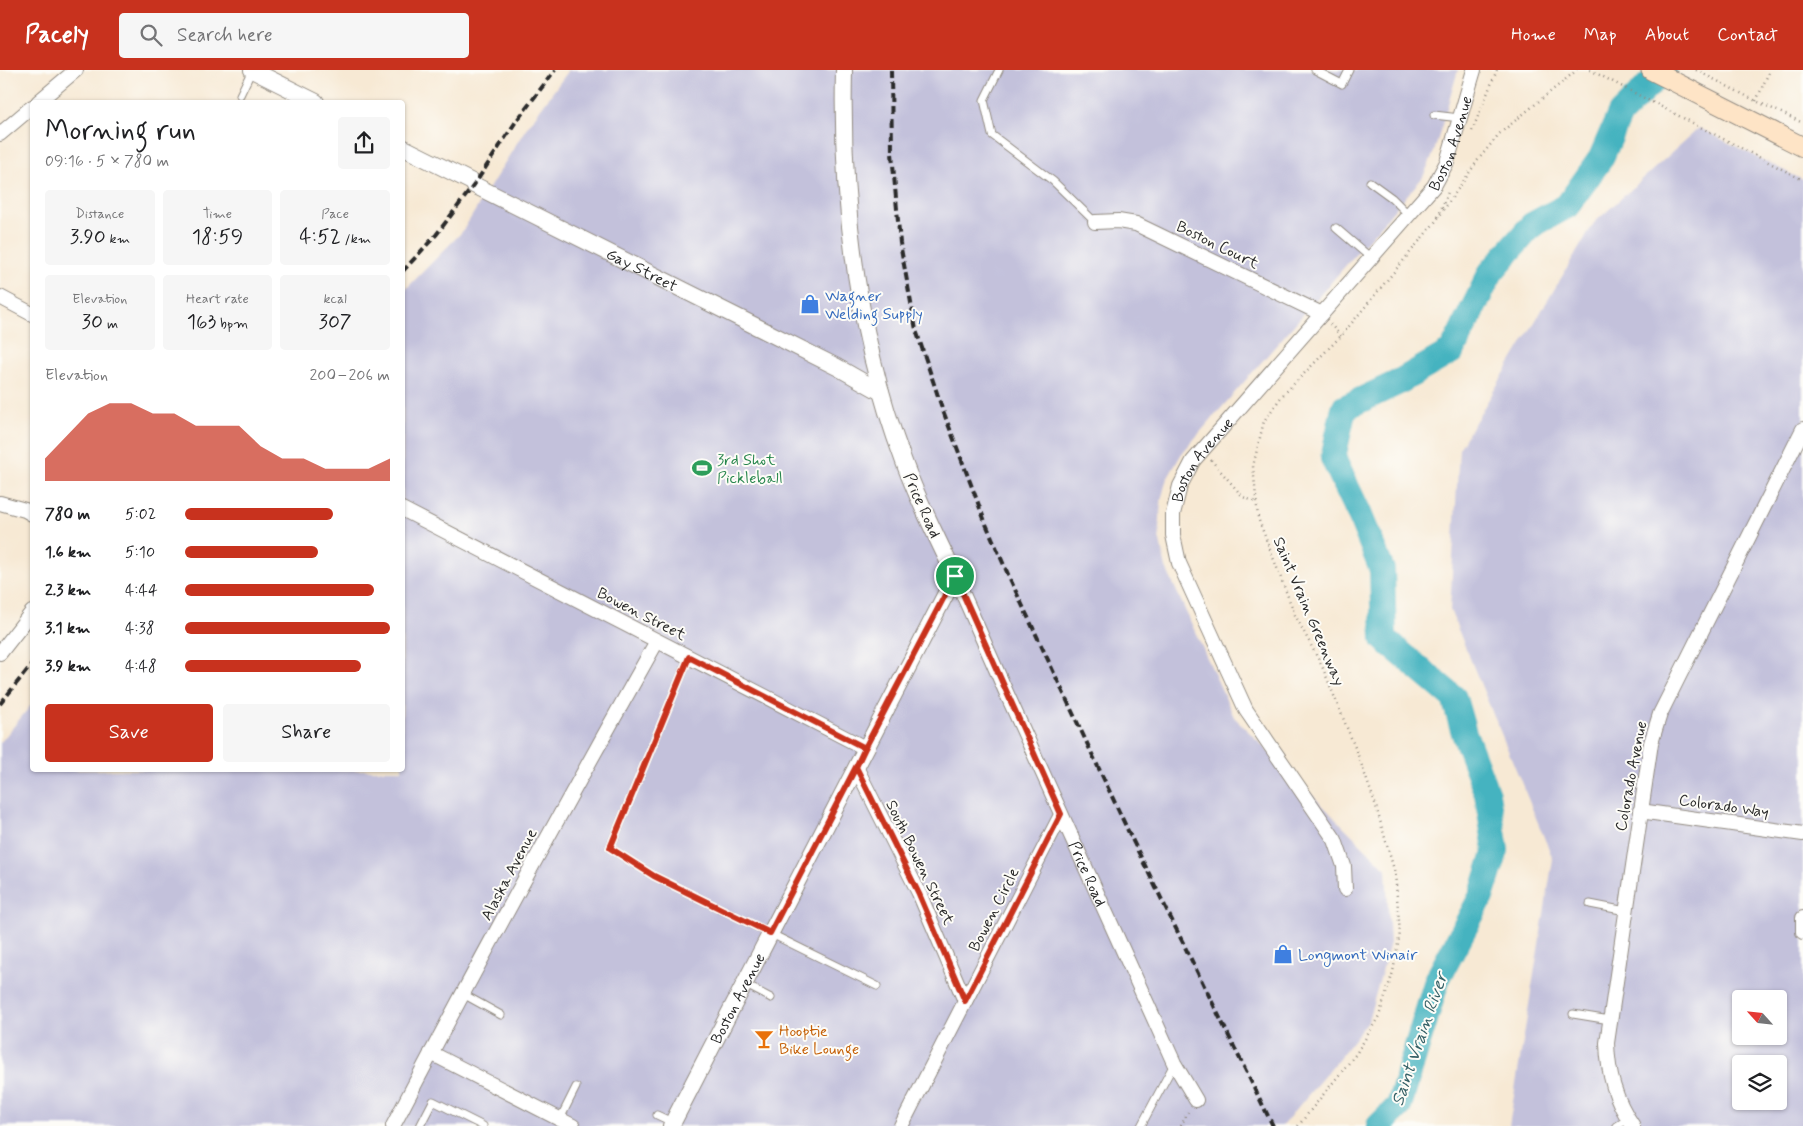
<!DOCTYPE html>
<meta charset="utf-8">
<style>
body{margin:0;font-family:Mynerve,sans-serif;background:#f6f6f6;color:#202124;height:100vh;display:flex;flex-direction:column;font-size:19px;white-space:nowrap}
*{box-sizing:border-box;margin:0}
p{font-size:16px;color:#757577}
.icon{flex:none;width:28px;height:28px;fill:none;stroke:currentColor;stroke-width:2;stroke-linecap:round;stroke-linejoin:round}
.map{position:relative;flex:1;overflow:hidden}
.sheet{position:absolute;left:30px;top:30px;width:375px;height:672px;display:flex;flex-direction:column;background:#fff;border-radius:5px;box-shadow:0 1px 4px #0004}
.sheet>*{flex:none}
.needle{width:32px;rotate:297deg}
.tools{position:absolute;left:1732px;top:920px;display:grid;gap:10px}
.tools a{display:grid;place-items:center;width:55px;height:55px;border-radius:5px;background:#fff;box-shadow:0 1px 4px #0004;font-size:25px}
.pin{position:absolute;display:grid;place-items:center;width:42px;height:42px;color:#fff;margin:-21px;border:2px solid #fff;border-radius:50%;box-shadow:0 1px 5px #0007}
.round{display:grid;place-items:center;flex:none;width:52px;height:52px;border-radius:5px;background:#f6f6f6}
.overview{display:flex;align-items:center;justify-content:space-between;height:85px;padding:0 15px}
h1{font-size:28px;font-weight:600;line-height:38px}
.figures{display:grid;grid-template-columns:repeat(3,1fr);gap:8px;height:85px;padding:5px 15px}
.figures div{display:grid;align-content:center;border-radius:5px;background:#f6f6f6;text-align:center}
.figures b{font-size:21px;font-weight:600}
.figures small{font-size:14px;font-weight:400}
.figures p{font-size:14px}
.chart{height:140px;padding:10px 15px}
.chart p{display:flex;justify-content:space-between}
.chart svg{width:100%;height:90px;margin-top:5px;fill:#c8321e;opacity:.7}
.primary-button{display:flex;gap:10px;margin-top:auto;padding:10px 15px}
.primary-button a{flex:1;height:58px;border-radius:5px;background:#c8321e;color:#fff;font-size:20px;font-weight:600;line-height:58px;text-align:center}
.primary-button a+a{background:#f6f6f6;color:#202124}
ul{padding:0 15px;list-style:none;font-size:16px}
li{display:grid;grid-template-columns:80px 60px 1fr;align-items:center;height:38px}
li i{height:12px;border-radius:6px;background:#c8321e}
header{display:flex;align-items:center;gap:30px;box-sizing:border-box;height:70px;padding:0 25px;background:#c8321e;color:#fff}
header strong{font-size:24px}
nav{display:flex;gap:28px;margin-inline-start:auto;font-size:18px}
.search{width:350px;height:45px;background:#f6f6f6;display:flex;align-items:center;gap:12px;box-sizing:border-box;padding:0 18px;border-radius:5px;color:#757577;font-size:19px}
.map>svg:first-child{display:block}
.industrial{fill:#c3c1db;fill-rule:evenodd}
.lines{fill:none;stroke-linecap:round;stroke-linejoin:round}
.river{stroke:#45b3c0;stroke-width:26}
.service-casing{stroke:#918a80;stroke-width:9}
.minor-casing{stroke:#918a80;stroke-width:16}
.tertiary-casing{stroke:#918a80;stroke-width:18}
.secondary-casing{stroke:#918a80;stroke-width:21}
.path{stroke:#918a80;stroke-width:2.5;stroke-dasharray:1 4;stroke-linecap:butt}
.service{stroke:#fff;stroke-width:7}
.minor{stroke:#fff;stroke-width:14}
.tertiary{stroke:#fff;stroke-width:16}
.secondary{stroke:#fee4c6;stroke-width:19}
.rail{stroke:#2b2b2b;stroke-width:4;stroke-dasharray:8 4;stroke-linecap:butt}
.route-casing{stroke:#fff;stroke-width:10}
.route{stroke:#c8321e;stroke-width:6}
.labels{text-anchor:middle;stroke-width:4;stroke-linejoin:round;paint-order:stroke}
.street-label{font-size:16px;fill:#2b2b2b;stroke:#fdfcf7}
.shop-label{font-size:16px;fill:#366cbe;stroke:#fdfcf7;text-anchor:start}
.leisure-label{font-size:16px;fill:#27864d;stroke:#fdfcf7;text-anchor:start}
.food-label{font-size:16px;fill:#c56008;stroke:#fdfcf7;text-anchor:start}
.water-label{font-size:18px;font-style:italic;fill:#356167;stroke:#fdfcf7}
</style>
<header>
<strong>Pacely</strong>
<div class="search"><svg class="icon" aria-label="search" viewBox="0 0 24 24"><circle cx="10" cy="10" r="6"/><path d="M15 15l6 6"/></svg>Search here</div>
<nav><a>Home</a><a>Map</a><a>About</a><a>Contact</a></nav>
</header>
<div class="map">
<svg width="1803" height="1056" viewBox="0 0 1803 1056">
<rect width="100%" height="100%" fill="#fdfcf7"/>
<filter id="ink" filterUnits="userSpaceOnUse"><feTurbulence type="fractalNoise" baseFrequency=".02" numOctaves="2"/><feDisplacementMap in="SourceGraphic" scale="10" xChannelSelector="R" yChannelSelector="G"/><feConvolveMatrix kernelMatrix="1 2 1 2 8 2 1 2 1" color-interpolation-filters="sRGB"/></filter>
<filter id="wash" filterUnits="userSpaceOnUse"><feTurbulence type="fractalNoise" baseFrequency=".0096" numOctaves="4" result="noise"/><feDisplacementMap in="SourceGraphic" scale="20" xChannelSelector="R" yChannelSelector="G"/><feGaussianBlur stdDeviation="1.12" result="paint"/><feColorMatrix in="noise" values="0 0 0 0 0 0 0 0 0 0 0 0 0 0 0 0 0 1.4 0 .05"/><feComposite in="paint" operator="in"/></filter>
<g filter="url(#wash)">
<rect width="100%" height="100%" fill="#f7e9d4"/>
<g class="industrial">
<path d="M569,0H1458L1434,82L1423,107L1182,383L1166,411L1161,431L1159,467L1166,498L1234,647L1386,799L1390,873L1368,951L1335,993L1282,1056H0V673L32,634V700H402L403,222L462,162L525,60Z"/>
<path d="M1699,58L1803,110V1056H1509L1553,789L1450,540L1459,379L1594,153ZM1741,929H1779V966H1741ZM1741,994H1779V1031H1741Z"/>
</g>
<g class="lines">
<path class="river" d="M1379,1056L1399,1036L1437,910L1481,827L1496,780L1487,724L1464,663L1454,628L1384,569L1382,500L1359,443L1333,388L1344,338L1397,313L1452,281L1491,202L1532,155L1567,136L1601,88L1620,44L1664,0"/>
</g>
</g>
<g filter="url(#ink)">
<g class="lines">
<defs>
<g id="service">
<path d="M999,0L984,30L992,65L1053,111L1095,152"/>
<path d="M1315,0L1342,14L1349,0"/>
<path d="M240,25L252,0"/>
<path d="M1434,45L1460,48"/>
<path d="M1370,112L1392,128L1409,145"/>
<path d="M1336,158L1371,188"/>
<path d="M689,587L610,778L654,806L877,916"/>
<path d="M1590,834L1626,841"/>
<path d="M744,914L771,928"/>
<path d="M463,924L501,945"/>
<path d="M1573,944L1610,950"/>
<path d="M657,1045L672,1052"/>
<path d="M560,1049L576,1017"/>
<path d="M420,1056L433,1031L483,1056"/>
<path d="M1141,1056L1174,994"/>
<path d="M1617,1056L1628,1049"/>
</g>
<g id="minor">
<path d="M38,32L76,0"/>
<path d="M0,64L32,37"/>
<path d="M1095,152L1118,151L1136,154L1322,244"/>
<path d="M0,227L32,244"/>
<path d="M0,433L25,440L32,444"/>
<path d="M402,439L865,678"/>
<path id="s1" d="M955,506L1006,622L1174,993L1196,1030"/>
<path d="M0,583L32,542"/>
<path d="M856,697L919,823L965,931"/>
<path d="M1640,741L1803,764"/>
<path id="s2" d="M1345,819L1344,796L1335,770L1246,640L1179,493L1173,465V444L1180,416L1193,391L1434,116L1447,92L1474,0"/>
<path d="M1803,848V862"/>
<path d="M431,983L573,1056"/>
<path d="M393,1056C478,892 567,731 657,571"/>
<path d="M901,1056L1061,745"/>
<path d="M1633,1056C1615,1030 1608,1004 1607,973L1651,673L1660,644L1803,359"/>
</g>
<g id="tertiary">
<path d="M252,0L316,32"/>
<path id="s3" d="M402,77L472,112L474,115L837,297L881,322"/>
<path id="s4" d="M671,1056L955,506C938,469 918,431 904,392C857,267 841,132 844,0"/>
</g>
<path id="secondary" d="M1651,0L1803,77"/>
</defs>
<use href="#service" class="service-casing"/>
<use href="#minor" class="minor-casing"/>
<use href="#tertiary" class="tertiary-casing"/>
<use href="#secondary" class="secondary-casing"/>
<g class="path">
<path d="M1590,0L1803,110"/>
<path d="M1696,0L1756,31L1803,53"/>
<path d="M1756,31L1770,0"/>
<path d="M1472,61L1497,0"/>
<path d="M1438,147L1448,122"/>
<path d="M1330,254L1341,266"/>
<path d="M1211,390L1243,427L1256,432"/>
<path d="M1181,1056L1188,1042"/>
<path d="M1298,1056L1356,984L1379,946L1393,902L1400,863L1395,803L1375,733L1358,685L1322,596L1295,545L1258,448L1253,396L1264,351L1282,326L1341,266L1436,151L1478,90L1499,64L1577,0"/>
</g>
<use href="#service" class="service"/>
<use href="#minor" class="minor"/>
<use href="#tertiary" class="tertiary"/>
<use href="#secondary" class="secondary"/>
<g class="rail">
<path d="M891,0L892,83L900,173L916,260L942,338L986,454L1011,511L1130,765L1273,1056"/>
<path d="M402,202L436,165L474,115L515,53L555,0"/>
<path d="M0,634L32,594"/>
</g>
</g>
</g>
<g class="lines" filter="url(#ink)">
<defs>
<path id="route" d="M955,506L865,678L856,697L770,863L654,806L610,778L689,587L865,678L856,697L919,824L965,931L1061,744L955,506"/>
</defs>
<use href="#route" class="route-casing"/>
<use href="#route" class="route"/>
</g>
<defs>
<symbol id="shop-bare" viewBox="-9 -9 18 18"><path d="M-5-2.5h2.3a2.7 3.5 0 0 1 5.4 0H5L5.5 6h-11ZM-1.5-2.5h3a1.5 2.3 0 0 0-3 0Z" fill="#3f7fe0" stroke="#fdfcf7" stroke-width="2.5" paint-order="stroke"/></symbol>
<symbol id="stadium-bare" viewBox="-9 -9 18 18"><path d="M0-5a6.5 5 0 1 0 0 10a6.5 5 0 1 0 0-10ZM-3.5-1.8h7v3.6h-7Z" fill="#2e9e5b" stroke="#fdfcf7" stroke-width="2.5" paint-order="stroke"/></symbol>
<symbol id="bar-bare" viewBox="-9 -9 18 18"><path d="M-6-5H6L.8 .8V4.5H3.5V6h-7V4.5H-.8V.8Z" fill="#e8710a" stroke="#fdfcf7" stroke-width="2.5" paint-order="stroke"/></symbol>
</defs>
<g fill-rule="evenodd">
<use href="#shop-bare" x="796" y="220" width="28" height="28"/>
<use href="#stadium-bare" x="688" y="384" width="28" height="28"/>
<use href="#shop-bare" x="1269" y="870" width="28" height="28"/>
<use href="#bar-bare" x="750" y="955" width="28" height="28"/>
</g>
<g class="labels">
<g class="street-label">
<text dy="6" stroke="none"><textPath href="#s2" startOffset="888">Boston Avenue</textPath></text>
<text transform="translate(1218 174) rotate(26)" y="6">Boston Court</text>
<text dy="6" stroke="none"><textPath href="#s3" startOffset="270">Gay Street</textPath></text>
<text dy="6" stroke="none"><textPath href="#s2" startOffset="482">Boston Avenue</textPath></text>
<text transform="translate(923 435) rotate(66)" y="6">Price Road</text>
<text transform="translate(1310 541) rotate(67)" y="6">Saint Vrain Greenway</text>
<text transform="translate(642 543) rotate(27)" y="6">Bowen Street</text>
<text transform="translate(1630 706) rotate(-79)" y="6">Colorado Avenue</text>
<text transform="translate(1724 735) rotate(8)" y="6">Colorado Way</text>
<text transform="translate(921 792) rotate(64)" y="6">South Bowen Street</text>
<text transform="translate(508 804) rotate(-62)" y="6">Alaska Avenue</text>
<text dy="6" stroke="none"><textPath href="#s1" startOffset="326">Price Road</textPath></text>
<text transform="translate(993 839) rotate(-63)" y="6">Bowen Circle</text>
<text dy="6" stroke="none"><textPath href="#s4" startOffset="144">Boston Avenue</textPath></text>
</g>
<g class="shop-label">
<text x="825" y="231">Wagner<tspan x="825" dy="18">Welding Supply</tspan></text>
<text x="1298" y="890">Longmont Winair</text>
</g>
<g class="leisure-label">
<text x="717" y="395">3rd Shot<tspan x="717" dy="18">Pickleball</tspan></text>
</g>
<g class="food-label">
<text x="779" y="966">Hooptie<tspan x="779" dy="18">Bike Lounge</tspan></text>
</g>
<g class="water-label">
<text transform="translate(1419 969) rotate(-71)" y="6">Saint Vrain River</text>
</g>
</g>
</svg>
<div class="tools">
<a><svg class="needle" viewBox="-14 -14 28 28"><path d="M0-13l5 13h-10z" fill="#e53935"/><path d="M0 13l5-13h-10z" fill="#757577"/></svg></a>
<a><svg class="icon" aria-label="layers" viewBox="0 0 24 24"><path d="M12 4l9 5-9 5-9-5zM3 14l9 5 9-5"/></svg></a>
</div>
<div class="pin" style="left:955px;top:506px;background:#1e9e55"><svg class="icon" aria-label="arrive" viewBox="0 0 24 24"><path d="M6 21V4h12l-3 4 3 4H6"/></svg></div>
<section class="sheet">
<div class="overview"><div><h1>Morning run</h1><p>09:16 · 5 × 780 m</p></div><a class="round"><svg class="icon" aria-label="share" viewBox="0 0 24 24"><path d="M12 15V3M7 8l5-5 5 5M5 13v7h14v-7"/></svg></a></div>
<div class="figures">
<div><p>Distance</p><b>3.90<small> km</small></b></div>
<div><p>Time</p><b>18:59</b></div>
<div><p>Pace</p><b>4:52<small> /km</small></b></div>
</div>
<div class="figures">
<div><p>Elevation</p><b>30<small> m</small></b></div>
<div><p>Heart rate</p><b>163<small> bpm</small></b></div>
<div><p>kcal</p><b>307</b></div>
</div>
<div class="chart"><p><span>Elevation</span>200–206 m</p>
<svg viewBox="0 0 160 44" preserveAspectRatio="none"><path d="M0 44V33L10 22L20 11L30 6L40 6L50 11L60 11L70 17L80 17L90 17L100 27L110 33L120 33L130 38L140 38L150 38L160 33V44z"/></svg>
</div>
<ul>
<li><b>780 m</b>5:02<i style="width:72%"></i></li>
<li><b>1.6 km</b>5:10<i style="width:65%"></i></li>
<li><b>2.3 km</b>4:44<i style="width:92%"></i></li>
<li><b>3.1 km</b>4:38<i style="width:100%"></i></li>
<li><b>3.9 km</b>4:48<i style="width:86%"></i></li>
</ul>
<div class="primary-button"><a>Save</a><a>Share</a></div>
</section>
</div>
